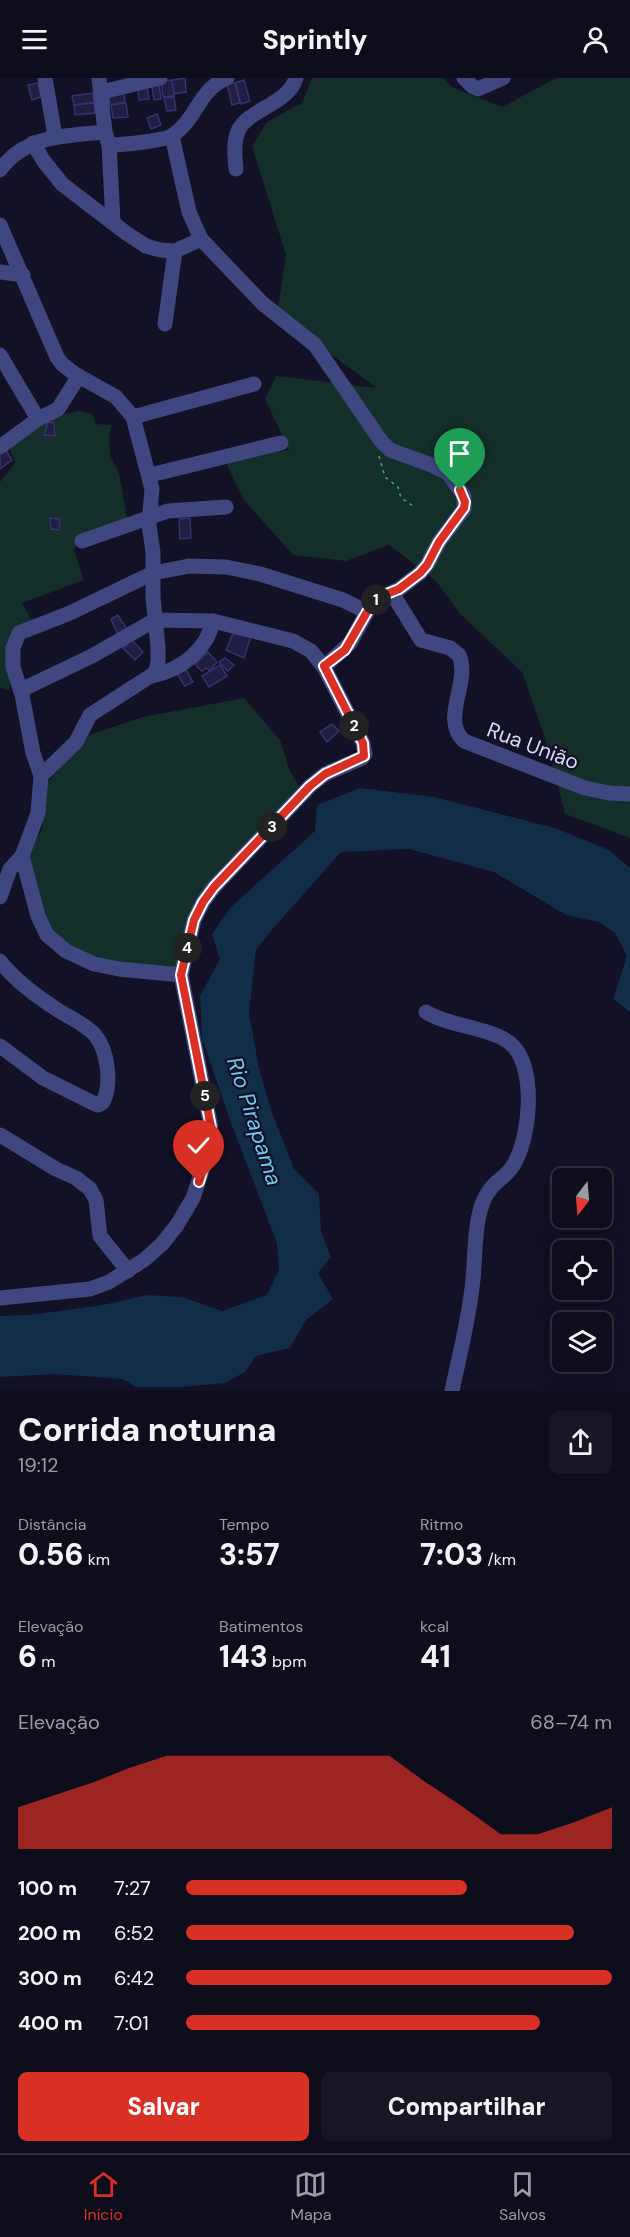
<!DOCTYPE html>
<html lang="pt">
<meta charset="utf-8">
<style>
body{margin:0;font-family:"DM Sans",sans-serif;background:#171625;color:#f1f3f6;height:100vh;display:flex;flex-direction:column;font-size:22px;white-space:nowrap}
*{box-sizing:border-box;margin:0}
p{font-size:20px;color:#9b9ca3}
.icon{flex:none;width:33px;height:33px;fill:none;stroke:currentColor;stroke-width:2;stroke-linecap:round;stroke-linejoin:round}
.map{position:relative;height:1313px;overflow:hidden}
.sheet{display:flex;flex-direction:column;background:#0e0d1c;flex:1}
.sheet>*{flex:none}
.needle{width:39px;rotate:196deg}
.buttons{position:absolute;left:552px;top:1090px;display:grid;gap:12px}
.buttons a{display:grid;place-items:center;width:60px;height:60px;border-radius:9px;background:#0e0d1c;box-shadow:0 6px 24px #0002,0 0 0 2px #2e2d3b;font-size:30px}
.pin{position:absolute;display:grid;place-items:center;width:51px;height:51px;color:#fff;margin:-62px -26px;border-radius:50% 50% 50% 0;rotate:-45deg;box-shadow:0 0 6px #0007}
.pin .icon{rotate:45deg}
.km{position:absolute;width:30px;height:30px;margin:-15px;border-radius:50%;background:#222;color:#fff;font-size:16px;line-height:30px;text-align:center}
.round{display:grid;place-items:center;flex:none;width:63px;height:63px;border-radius:9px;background:#171625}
.overview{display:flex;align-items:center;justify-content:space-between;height:102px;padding:0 18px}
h1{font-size:33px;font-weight:800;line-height:45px}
.metrics{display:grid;grid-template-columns:repeat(3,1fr);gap:9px;height:102px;padding:6px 18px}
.metrics div{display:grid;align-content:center}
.metrics b{font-size:30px;font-weight:800}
.metrics small{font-size:16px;font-weight:400}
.metrics p{font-size:16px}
.chart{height:168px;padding:12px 18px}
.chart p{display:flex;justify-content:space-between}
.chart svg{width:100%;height:108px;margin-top:6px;fill:#d93025;opacity:.7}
.cta{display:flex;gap:12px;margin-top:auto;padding:12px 18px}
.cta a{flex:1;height:69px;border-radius:9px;background:#d93025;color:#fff;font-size:24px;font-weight:800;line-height:69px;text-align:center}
.cta a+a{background:#171625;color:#f1f3f6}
ul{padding:0 18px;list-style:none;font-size:20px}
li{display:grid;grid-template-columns:96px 72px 1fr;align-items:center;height:45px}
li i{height:15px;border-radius:8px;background:#d93025}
header{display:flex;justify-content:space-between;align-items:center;height:78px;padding:0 18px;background:#0e0d1c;font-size:27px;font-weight:800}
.tabs{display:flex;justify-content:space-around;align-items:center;height:84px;border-top:2px solid #2e2d3b;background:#0e0d1c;font-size:16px;color:#9b9ca3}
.tabs a{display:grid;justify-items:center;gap:3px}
.tabs .on{color:#d93025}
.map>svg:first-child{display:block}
.green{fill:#142e2a}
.water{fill:#122d47}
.building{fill:#211e44;stroke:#36326e;stroke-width:1.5}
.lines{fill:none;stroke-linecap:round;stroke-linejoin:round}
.path{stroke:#39ae97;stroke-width:1.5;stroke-dasharray:3 4.5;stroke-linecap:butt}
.minor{stroke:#404680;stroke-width:15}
.route-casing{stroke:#fff;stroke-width:12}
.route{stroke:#d93025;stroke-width:8}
.labels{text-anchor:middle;stroke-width:4.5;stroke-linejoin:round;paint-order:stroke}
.street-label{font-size:21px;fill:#d8d9fc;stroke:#121125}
.water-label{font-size:22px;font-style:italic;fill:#6ec8f3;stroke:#121125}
</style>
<header><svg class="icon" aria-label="menu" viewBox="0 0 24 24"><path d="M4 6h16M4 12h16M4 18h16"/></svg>Sprintly<svg class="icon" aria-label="person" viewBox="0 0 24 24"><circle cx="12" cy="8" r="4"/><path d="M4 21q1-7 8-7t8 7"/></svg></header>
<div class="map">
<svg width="630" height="1313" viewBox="0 0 630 1313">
<rect width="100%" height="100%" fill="#121125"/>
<g class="green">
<path d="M312,0H444L452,9L502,29L556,0H630V760L565,736L549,672L522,594L460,536L436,503L389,467L346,483L293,477L244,422L225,383L289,372L265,321L276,298L377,310L277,237L286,177L252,68L267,44L302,25Z"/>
<path d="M79,333L92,336L96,346L112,347L109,359L110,377L119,395L127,440L80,458L74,472L84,502L22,525L33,544L14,553L9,612L0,609V404L15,385L9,368C33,350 49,338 79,333Z"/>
<path d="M244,620L280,662L290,693L299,708L262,749L191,852L172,897L88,883L52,863L22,783L42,752L47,705L89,657L143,639Z"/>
</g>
<path class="water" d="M360,710L434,719L555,750L609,772L630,790V934L613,921L627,878L615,855L599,844L566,837L494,794L409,771L341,774L271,853L256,872L249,935L259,990L270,1029L294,1091L319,1116L321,1153L331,1179L318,1195L333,1221L306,1242L290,1270L256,1278L245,1294L225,1305L180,1309H136L123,1301L54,1296L0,1299V1238L29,1237L103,1227L147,1217L182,1219L222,1233L267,1217L279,1192L277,1165L231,1045L202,960L200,918L220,881L212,856L231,829L315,753L317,727Z"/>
<g class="building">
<path d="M185,0L186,14L174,16L172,2Z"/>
<path d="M172,2L174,18L163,19L161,3Z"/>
<path d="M244,2L250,23L241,26L235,5Z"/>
<path d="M38,5L41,19L32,22L28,7Z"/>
<path d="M235,5L240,25L232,27L227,6Z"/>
<path d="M159,7L161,21L154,22L152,8Z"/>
<path d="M147,9L149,21L139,22L138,10Z"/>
<path d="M93,15L94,24L74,27L72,18Z"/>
<path d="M124,15L125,24L110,27L109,18Z"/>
<path d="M174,19L176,32L167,33L164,20Z"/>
<path d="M94,25L95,35L75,37L74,27Z"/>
<path d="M126,25L128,39L113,40L111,27Z"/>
<path d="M157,36L161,47L151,51L147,40Z"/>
<path d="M48,344L54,345L55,358L44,357Z"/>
<path d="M4,369L12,382L0,391V372Z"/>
<path d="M50,440L60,441L59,452L51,451Z"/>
<path d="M190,440L191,460L180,461L179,441Z"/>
<path d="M118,537L128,553L118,557L111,541Z"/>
<path d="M235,551L251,558L244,580L226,572Z"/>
<path d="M132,562L143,574L135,582L123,570Z"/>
<path d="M208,574L217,584L210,593L206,590L202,593L195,586Z"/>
<path d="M225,580L234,587L228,593L219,584Z"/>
<path d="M220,587L227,598L209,609L202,598Z"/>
<path d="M186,592L193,604L185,608L177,596Z"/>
<path d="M332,646L339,653L327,664L320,654Z"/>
</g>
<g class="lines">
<path class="path" d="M379,378L385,399L398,409L401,420L413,428"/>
<g class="minor">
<path d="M45,0L55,58"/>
<path d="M99,0L105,54L109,67L113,144"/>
<path d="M464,0L472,8L478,11L503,0"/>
<path d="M102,14L160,0"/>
<path d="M172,58L189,134L201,161L262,225L315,267L381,363L390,372L429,386L448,395L464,418V431L439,464L427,487L420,495L399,511L377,521L367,534L350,565L324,589"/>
<path d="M33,65L43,82L62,106L126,155L146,168L160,172L175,173"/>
<path d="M109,67C121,67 165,63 173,57C197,41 198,12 227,0"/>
<path d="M236,91C235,78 233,65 238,53C249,30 288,27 296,0"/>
<path d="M0,92C25,57 66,58 105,54"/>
<path d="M0,147L57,279L62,286L75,296L116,319L133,339L152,411L149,447L153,474V519L158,569V584L155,595L90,637L76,664L41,698L38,735L22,778L38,838L47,857L66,873L94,886L119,891L181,897"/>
<path d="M0,194L23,197"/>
<path d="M165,246L175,173L201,161"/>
<path d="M0,277L38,341"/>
<path d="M133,339L254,306"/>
<path d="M0,369L38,341L58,331L79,298"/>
<path d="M150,397L281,365"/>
<path d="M82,463L168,433L226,429"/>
<path d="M392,515L421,562L450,570L459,577C471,604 440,641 464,663L585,710L609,715L630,716"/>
<path d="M152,598C181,592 207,572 213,543"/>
<path d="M41,698L33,675L22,617L13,589V570L19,555L70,535L153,495L189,488L226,489L260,496L343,522L367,534"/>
<path d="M0,819L10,791L22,778"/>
<path d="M0,883C16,904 39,920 61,934C72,941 86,947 95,957C108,973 112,1006 103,1024L98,1027L93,1025L43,1000L0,968"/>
<path d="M426,934C449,949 498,950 514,969C536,994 530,1059 514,1086C509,1096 499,1101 492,1109C484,1118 480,1130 478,1142C474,1165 475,1188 472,1210C468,1245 459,1279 452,1313"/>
<path d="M0,1057L56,1091L76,1100L90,1111L96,1122L100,1158L128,1193"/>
<path d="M0,1220L90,1211L109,1204L144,1182L162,1166L177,1147L193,1120L206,1081L211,1049L181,897L194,842L203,824L214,809L310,708L325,696L362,680L365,676L363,665L324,589L311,573L293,563L213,543L155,542L92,578L21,612"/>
</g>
</g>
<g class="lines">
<defs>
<path id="route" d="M199,1104L206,1081L211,1049L181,897L194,842L203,824L214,809L310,708L325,696L364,678L363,665L324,588L345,572L367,534L377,520L399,511L420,495L427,487L439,464L464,430L465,424L460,412"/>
</defs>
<use href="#route" class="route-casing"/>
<use href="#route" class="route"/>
</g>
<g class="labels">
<g class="street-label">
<text transform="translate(533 668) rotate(21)" y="7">Rua União</text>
</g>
<g class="water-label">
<text transform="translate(255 1043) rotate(72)" y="8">Rio Pirapama</text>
</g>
</g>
</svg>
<div class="buttons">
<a><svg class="needle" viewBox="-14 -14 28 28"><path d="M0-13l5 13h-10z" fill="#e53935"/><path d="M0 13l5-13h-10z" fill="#9b9ca3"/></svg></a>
<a><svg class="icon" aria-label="locate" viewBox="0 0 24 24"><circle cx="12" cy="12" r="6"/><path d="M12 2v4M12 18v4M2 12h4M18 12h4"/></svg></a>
<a><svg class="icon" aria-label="layers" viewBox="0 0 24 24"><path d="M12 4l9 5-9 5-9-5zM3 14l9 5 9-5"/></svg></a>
</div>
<div class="pin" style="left:460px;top:412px;background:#1e9e55"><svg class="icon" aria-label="arrive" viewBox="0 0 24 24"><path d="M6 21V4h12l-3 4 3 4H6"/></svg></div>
<div class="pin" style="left:199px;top:1104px;background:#d93025"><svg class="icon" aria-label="check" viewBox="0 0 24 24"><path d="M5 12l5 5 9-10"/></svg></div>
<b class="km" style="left:376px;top:522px">1</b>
<b class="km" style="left:354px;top:648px">2</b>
<b class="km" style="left:272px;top:749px">3</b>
<b class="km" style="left:187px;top:870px">4</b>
<b class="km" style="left:205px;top:1018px">5</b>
</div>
<section class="sheet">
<div class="overview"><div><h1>Corrida noturna</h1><p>19:12</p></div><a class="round"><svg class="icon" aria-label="share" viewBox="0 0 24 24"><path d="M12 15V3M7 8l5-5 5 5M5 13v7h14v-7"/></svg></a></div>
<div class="metrics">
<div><p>Distância</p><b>0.56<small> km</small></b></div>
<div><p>Tempo</p><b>3:57</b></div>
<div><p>Ritmo</p><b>7:03<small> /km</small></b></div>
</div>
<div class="metrics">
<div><p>Elevação</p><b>6<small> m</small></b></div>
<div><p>Batimentos</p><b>143<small> bpm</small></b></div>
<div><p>kcal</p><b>41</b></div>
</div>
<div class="chart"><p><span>Elevação</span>68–74 m</p>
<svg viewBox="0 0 160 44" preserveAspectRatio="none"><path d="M0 44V27L10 22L20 17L30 11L40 6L50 6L60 6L70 6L80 6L90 6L100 6L110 17L120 27L130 38L140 38L150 33L160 27V44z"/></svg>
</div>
<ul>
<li><b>100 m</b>7:27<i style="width:66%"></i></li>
<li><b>200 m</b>6:52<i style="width:91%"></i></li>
<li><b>300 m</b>6:42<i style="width:100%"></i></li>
<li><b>400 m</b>7:01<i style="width:83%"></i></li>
</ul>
<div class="cta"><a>Salvar</a><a>Compartilhar</a></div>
</section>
<nav class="tabs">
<a class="on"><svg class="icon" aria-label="home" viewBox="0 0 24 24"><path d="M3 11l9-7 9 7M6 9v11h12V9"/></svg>Início</a>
<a><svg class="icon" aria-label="map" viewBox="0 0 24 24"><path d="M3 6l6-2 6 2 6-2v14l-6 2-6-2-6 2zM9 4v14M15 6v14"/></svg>Mapa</a>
<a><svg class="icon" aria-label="saved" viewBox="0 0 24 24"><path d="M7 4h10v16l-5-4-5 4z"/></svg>Salvos</a>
</nav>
